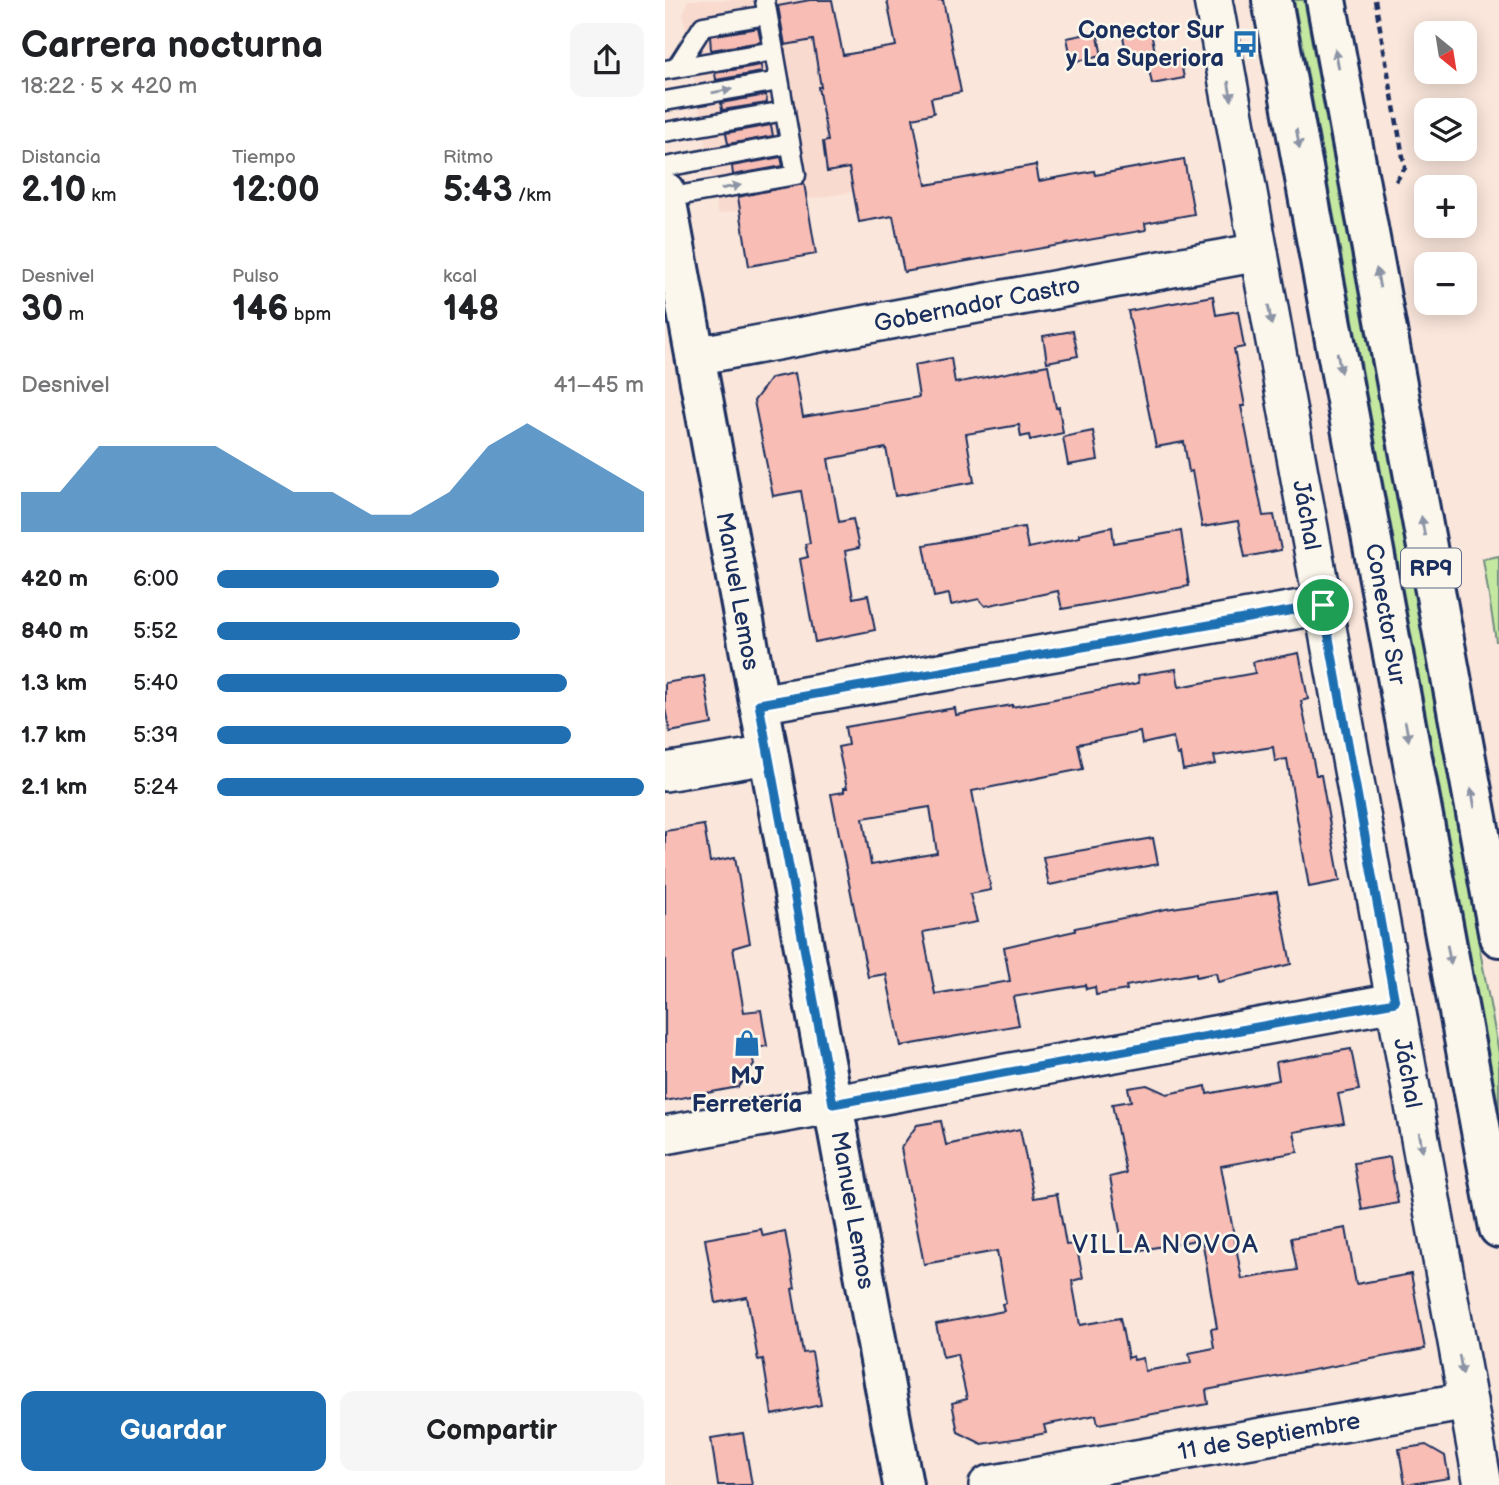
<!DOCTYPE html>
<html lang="es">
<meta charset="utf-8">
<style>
body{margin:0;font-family:"Balsamiq Sans",sans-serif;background:#f6f6f6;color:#202124;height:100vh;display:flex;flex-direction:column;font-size:26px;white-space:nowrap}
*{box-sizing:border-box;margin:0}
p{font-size:23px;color:#757577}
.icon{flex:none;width:38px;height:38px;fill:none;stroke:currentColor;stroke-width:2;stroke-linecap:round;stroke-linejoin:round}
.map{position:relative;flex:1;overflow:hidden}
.side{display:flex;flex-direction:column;background:#fff;width:665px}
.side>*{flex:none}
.needle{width:46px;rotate:150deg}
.tools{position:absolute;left:749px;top:21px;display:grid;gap:14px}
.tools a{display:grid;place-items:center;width:63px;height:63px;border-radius:14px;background:#fff;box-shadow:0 4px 18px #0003;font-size:35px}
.pin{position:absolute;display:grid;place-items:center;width:60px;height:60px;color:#fff;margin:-30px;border:4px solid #fff;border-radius:50%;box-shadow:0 2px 7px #0007}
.round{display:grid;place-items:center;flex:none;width:74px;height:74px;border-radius:14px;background:#f6f6f6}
.headline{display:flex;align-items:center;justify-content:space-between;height:119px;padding:0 21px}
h1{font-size:38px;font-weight:800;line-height:52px}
.stats{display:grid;grid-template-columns:repeat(3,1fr);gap:10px;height:119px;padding:7px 21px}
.stats div{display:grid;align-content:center}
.stats b{font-size:35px;font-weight:800}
.stats small{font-size:19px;font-weight:400}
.stats p{font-size:19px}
.chart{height:196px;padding:14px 21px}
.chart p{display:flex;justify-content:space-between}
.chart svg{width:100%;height:126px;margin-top:7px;fill:#1f6fb2;opacity:.7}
.button{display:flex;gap:14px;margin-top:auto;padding:14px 21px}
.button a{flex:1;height:80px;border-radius:14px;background:#1f6fb2;color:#fff;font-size:28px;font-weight:800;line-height:80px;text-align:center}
.button a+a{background:#f6f6f6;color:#202124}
ul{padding:0 21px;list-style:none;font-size:23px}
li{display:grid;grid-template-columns:112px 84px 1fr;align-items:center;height:52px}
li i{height:18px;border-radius:9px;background:#1f6fb2}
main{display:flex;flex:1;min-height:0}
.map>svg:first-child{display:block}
.built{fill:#f9dacf}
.green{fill:#c5e8a1;stroke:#708c80;stroke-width:2}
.building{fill:#f8bdb4;stroke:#1b2f5e;stroke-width:2;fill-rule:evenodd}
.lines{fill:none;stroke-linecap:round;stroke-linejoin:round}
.service-casing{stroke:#1b2f5e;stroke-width:23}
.minor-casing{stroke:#1b2f5e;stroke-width:42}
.tertiary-casing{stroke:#1b2f5e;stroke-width:44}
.primary-casing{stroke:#1b2f5e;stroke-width:44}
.path{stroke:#1b2f5e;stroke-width:4.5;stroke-dasharray:7 5;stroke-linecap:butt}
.service{stroke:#fbf7ec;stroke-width:18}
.minor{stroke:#fbf7ec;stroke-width:37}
.tertiary{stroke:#fbf7ec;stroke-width:38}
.primary{stroke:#fbf7ec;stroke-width:38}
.oneway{fill:#8b93a5}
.route-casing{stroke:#fff;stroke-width:14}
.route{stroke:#1f6fb2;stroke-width:9}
.labels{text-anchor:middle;stroke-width:5;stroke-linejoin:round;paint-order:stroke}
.shield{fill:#fbf7ec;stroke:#5e6b89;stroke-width:2}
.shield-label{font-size:23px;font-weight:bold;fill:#1b2f5e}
.poi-label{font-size:24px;font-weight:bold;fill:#1b2f5e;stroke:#fbf7ec;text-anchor:end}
.street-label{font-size:24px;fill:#1b2f5e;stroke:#fbf7ec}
.neighbourhood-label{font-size:26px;letter-spacing:2px;fill:#1b2f5e;stroke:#fbf7ec}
</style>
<main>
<section class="side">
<div class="headline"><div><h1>Carrera nocturna</h1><p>18:22 · 5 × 420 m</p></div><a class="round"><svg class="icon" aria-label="share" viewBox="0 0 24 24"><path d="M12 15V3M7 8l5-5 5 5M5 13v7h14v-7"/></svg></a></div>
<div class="stats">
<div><p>Distancia</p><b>2.10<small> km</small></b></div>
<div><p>Tiempo</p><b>12:00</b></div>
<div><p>Ritmo</p><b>5:43<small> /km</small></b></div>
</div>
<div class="stats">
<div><p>Desnivel</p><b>30<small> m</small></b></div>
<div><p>Pulso</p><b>146<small> bpm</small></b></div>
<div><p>kcal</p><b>148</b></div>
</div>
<div class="chart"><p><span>Desnivel</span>41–45 m</p>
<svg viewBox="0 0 160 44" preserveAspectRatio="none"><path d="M0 44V30L10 30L20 14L30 14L40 14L50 14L60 22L70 30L80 30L90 38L100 38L110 30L120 14L130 6L140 14L150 22L160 30V44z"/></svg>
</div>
<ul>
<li><b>420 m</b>6:00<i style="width:66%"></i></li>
<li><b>840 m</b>5:52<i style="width:71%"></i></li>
<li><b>1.3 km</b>5:40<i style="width:82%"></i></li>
<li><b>1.7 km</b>5:39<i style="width:83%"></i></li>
<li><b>2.1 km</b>5:24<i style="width:100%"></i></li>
</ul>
<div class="button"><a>Guardar</a><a>Compartir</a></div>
</section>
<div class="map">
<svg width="834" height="1485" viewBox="0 0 834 1485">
<rect width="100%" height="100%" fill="#fae6db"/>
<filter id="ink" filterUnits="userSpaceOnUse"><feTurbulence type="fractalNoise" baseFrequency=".0143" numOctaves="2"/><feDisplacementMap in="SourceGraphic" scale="14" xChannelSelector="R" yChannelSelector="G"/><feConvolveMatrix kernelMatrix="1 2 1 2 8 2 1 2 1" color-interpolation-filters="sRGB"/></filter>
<g filter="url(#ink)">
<path class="built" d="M23,0H167L205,189L53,214L18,15Z"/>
<g class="green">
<path d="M629,0H639L834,1053V1110Z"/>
<path d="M834,556V641H831L818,559Z"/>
</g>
<g class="building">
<path d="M145,0H167L178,55L231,46L222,0H278L296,92L266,98L269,113L248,118L261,185L371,165L374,181L429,171L430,175L519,159L529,214L480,223L481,230L239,272L228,216L194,222L184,168L162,172L158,142L163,141L153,87H156L148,40L120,45L113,6Z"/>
<path d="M93,28L96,42L46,50L45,36Z"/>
<path d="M486,31L491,58L514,53L519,78L487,84L482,59L490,58L463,63L458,36Z"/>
<path d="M432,32L437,56L407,62L402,38Z"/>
<path d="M96,65L97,72L51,80L50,73Z"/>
<path d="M101,95L102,103L57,110L56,103Z"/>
<path d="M106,125L108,136L63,144L61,133Z"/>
<path d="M116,157L118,166L68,175L67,166Z"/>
<path d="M139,183L151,254L84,266L73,197Z"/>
<path d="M548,296L551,315L573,311L579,347L569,349L580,406H576L598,516L609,515L616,550L580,557L573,521L537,527L527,471L524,472L519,442L491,447L463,311Z"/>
<path d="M408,331L413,356L382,362L378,336Z"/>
<path d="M286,358L290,383L383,365L391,408L394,407L398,433L365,440L364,435L356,437L354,425L301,434L309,482L230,496L221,448L163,459L174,522L188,519L194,548L180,551L188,598L203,595L210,630L150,642L135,559L143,557L140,544L145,543L136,491L108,496L89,401L106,378L130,373L138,417L254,397L249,365Z"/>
<path d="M428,431L433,460L403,465L398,437Z"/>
<path d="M359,527L363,548L415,537L414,534L447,527L449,543L516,531L524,586L397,609L393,591L320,606L314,599L286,605L284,594L269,597L259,545Z"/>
<path d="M634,653L643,699L636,701L651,775H656L675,881L644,887L622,759L610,761L608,747L549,756L551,764L518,770L515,754L512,755L508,737L477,744L475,732L413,744L418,769L307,791L326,890L305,894L312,922L258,932L270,994L345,981L339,947L410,931V928L501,909L612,892L626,964L553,982L551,973L531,977V973L461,986L462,990L431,995L430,987L421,989L420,985L348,997L354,1025L236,1046L221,974L203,977L166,794L179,792V788H182L173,747L183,745L180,727L290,708L291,715L347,705V707L474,683L473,675L511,669L514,687L590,673L588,662ZM265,807L272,853L206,865L198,818Z"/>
<path d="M39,676L47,724L5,732L0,709V683Z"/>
<path d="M39,825L45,862L70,857L85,943L68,948L79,1012L96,1010L102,1046L86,1049L89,1065L73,1087L0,1101V831Z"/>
<path d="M488,838L493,864L384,885L378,857Z"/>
<path d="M686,1049L694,1090L673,1094L679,1123L629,1132L633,1152L556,1166L577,1279L632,1270L626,1238L681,1228L691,1284L746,1274L760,1349L541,1390L543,1404L433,1424L431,1415L379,1425L381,1433L361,1437L317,1444L293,1432L287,1403L302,1399L292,1354L278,1357L271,1324L339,1311L337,1304L341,1303L332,1251L259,1264L236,1148L252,1125L276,1121L281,1145L355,1129L369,1198L392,1194L401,1245L411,1244L418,1278L407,1281L415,1325L455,1318L463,1358L468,1356L469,1360L478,1358L480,1371L526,1363L524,1353L549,1348L546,1329L552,1328L537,1239L459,1253L445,1177L461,1173L447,1104L466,1101L463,1088L482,1085L502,1094L541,1086L542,1094L614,1080L611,1062Z"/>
<path d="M725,1157L733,1203L697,1210L689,1163Z"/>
<path d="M96,1229L98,1236L120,1231L130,1288L127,1289L138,1353L147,1352L156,1405L107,1415L98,1359L93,1360L82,1297L51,1303L40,1239Z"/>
<path d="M78,1433L87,1485H53L46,1438Z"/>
<path d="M761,1445L780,1456L784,1478L740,1485L734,1449Z"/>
</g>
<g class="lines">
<defs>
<g id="service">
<path d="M12,67L38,26L102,15"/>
<path d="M0,70L109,51"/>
<path d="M0,101L114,81"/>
<path d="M0,132L120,111"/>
<path d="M0,167L125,144"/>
<path d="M1,198L131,175L100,0"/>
</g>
<g id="minor">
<path d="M548,0L818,1485"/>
<path d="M30,356L594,252"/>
<path d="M94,704L658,605"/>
<path d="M0,772L104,755"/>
<path d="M0,1135L730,1002"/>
<path d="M323,1485L803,1401"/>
</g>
<path id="tertiary" d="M0,192L238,1485"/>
<g id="primary">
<path d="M607,0L834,1228"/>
<path d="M661,0L834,937"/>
</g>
</defs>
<use href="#service" class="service-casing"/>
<use href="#minor" class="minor-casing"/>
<use href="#tertiary" class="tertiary-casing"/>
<use href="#primary" class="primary-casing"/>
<path class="path" d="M710,0L740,168L729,184"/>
<use href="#service" class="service"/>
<use href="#minor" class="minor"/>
<use href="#tertiary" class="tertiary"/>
<use href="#primary" class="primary"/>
</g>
<defs><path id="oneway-solid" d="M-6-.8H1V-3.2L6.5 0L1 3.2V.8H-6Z" transform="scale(1.75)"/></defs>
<g class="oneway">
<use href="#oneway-solid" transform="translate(672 59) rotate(-100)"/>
<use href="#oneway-solid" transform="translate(57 91) rotate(-10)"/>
<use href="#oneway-solid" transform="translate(565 91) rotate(80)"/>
<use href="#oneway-solid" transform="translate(633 139) rotate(80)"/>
<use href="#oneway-solid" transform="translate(66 187) rotate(-10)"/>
<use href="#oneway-solid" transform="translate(713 278) rotate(-100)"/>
<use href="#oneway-solid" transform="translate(605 315) rotate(80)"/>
<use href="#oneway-solid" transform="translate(674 363) rotate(80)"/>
<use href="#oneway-solid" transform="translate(758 526) rotate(-100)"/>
<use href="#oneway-solid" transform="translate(742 731) rotate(80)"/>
<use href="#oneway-solid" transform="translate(808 798) rotate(-100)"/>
<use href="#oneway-solid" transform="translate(784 955) rotate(80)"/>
<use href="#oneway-solid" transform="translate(756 1142) rotate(80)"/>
<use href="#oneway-solid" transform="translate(796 1365) rotate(80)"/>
</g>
</g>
<g class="lines" filter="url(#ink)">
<defs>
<path id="route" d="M658,605L730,1002L168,1104L94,704Z"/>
</defs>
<use href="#route" class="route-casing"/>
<use href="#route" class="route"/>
</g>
<defs>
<symbol id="bus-bare" viewBox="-9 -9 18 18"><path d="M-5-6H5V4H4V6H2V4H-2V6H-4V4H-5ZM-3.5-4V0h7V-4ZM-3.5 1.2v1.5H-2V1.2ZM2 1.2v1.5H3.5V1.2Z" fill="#1f6fb2" stroke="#fbf7ec" stroke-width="2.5" paint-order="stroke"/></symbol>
<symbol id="shop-bare" viewBox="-9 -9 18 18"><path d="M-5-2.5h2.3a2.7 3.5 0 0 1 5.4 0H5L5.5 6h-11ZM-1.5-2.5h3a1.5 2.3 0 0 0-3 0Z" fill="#1f6fb2" stroke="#fbf7ec" stroke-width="2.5" paint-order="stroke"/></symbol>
</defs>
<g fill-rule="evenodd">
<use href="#bus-bare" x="561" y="25" width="38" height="38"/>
<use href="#shop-bare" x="63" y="1024" width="38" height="38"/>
</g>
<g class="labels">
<rect class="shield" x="736" y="548.5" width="60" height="39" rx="5"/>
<g class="shield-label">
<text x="766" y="576">RP9</text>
</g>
<g class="poi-label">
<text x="559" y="38">Conector Sur<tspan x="559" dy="28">y La Superiora</tspan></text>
<text x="82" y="1084" text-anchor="middle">MJ<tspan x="82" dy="28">Ferretería</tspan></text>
</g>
<g class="street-label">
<text transform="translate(312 304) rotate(-11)" y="8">Gobernador Castro</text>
<text transform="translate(642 515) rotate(80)" y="8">Jáchal</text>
<text transform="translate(73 591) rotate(80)" y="8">Manuel Lemos</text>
<text transform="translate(721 614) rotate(80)" y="8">Conector Sur</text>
<text transform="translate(743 1073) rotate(80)" y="8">Jáchal</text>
<text transform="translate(188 1210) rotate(80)" y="8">Manuel Lemos</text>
<text transform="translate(604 1436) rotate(-10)" y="8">11 de Septiembre</text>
</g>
<g class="neighbourhood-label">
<text x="501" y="1253">VILLA NOVOA</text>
</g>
</g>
</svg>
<div class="tools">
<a><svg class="needle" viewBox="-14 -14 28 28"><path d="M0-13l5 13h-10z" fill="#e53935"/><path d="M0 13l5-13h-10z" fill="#757577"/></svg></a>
<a><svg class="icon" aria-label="layers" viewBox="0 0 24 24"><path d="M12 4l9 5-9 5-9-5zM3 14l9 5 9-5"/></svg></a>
<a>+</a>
<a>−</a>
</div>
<div class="pin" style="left:658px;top:605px;background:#1e9e55"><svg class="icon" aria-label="arrive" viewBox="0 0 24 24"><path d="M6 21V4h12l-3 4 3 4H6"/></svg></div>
</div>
</main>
